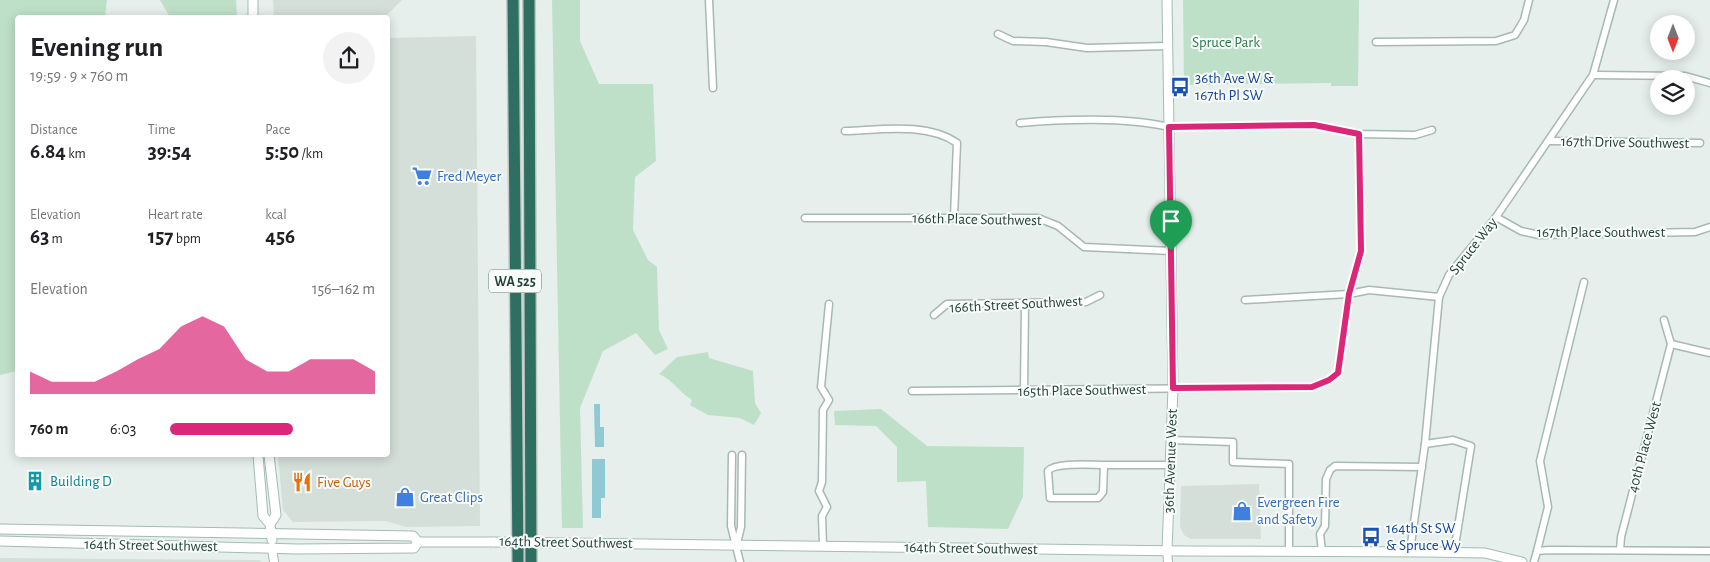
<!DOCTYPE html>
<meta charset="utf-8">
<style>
body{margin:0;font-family:"Alegreya Sans",sans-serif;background:#f2f2f2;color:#202124;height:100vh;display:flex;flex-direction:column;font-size:19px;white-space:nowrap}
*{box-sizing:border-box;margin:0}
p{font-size:16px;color:#757577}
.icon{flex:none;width:28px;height:28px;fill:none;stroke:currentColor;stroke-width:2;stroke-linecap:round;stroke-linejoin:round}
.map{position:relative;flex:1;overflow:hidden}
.sheet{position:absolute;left:15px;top:15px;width:375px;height:442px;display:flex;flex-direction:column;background:#fff;border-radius:5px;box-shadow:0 2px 12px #0003}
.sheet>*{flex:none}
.needle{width:32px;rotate:180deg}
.tools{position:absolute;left:1650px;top:15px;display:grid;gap:10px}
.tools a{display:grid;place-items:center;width:45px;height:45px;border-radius:50%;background:#fff;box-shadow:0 2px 12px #0003;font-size:25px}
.pin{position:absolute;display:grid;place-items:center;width:42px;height:42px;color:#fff;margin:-51px -21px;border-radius:50% 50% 50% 0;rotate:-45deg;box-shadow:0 0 5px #0007}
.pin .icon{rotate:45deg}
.round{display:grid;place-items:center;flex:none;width:52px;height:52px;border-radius:26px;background:#f2f2f2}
.overview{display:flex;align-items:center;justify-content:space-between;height:85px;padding:0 15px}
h1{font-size:28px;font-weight:700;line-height:38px}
.stats{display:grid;grid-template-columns:repeat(3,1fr);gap:8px;height:85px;padding:5px 15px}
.stats div{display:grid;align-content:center}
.stats b{font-size:21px;font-weight:700}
.stats small{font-size:14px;font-weight:400}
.stats p{font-size:14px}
.chart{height:140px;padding:10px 15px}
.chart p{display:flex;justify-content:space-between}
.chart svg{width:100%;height:90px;margin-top:5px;fill:#db2777;opacity:.7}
ul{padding:0 15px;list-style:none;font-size:16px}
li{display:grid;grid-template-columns:80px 60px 1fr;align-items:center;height:38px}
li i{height:12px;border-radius:6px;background:#db2777}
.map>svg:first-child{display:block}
.built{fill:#d4dfda}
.green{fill:#bfe0c8}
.water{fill:#8ec9d4}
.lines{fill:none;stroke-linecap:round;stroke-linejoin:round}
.minor-casing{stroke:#a8b8b2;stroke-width:9}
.tertiary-casing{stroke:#a8b8b2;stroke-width:10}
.secondary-casing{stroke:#a4bbb3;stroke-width:11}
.motorway-casing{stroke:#c2cac8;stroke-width:14}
.minor{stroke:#fff;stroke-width:6}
.tertiary{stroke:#fff;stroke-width:8}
.secondary{stroke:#fff;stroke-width:9}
.motorway{stroke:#2f6f62;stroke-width:11}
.secondary-bridge-casing{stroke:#a4bbb3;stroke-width:11;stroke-linecap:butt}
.secondary-bridge{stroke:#fff;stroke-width:9}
.route-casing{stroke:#fff;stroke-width:10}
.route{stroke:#db2777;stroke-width:6}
.labels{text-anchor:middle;stroke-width:4;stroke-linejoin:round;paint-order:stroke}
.shield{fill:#f7fbf9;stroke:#637a73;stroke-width:1}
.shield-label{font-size:14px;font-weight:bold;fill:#24423a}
.park-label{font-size:15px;fill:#2d7a4b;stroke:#f7fbf9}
.transit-label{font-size:15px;fill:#164399;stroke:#f7fbf9;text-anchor:start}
.street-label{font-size:15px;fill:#24423a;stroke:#f7fbf9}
.shop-label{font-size:15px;fill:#366cbe;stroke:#f7fbf9;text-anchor:start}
.culture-label{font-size:15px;fill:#0d838f;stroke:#f7fbf9;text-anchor:start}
.food-label{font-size:15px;fill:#c56008;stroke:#f7fbf9;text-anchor:start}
</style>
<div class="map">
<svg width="1710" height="562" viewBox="0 0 1710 562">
<rect width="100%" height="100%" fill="#e6efeb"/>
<g class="built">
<path d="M273,0H402L384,18L274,17Z"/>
<path d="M476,36L480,526L406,527L386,521L293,522L283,510L278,455H388V38Z"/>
<path d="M1259,484L1261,539H1191L1184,535L1180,527L1181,486Z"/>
<path d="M0,558L259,560L263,562H0Z"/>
</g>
<g class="green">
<path d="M0,0H107L105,17L18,18L17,371L0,375Z"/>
<path d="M160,0H236L237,17H170Z"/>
<path d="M552,0H580V41L599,84H653L656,161L635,177L633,230L648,260L657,267L659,330L668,349L655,355L636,333L603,351L580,408L583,528H562Z"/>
<path d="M1183,0H1359L1358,86H1331V83L1184,85Z"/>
<path d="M708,352L709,358L753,371L755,403L761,413L754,425L740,418L708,415L690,405L692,400C679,392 673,380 659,374L677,357Z"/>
<path d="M881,409L927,446L1024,447L1023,497L1008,529L928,527L926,481L897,482V447L876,426L835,425L834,411Z"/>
</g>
<g class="water">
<path d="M594,404H600V427H604V447H595Z"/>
<path d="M592,459H605V498H601V518H592Z"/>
</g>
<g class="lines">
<defs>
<g id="minor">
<path d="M709,0L713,88"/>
<path d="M998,34L1013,41L1046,42L1087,48L1167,46"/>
<path d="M1376,42L1496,41L1515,35L1524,20L1529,0"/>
<path d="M1593,75L1685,76L1710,83"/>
<path d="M1020,123C1064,119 1126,117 1169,127L1314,125L1359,134L1415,135L1432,130"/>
<path d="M845,131C880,130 927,122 957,143L954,217"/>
<path d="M1550,141L1700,143"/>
<path d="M1496,217L1521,231L1539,235L1695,232L1710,227"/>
<path d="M805,218H1038L1058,226L1084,247L1171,251"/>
<path d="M1245,300L1349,294L1369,290L1439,297"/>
<path d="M934,315L947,304L1086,302L1100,295"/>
<path d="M1664,320L1671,344"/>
<path d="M1671,344L1710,353"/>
<path d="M912,391L1312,387L1329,380L1338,373L1349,294L1361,251L1359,134"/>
<path d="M1024,391L1025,303"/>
<path d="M1171,440L1233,442V462L1289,464V551"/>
<path d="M1425,444L1453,440L1471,446L1454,552"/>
<path d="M732,455L731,526L740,562"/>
<path d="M1104,465L1103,492L1098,498H1050L1048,471C1055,462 1091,465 1104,465H1170"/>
<path d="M737,543L741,527L742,455"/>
<path d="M823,545L822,516L827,507L819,491L822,482L823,410L829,400L821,387L829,304"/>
<path d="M1620,550L1621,537L1671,344"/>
<path d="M1322,551L1320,534L1325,526L1326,479L1330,470L1335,466L1422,467"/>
<path d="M1410,551L1425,444L1439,297L1449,275L1496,217L1593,75L1614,0"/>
<path d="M1537,551L1548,507L1540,461L1584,282"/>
<path d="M1534,562L1537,551L1549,550L1710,551"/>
</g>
<g id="tertiary">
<path d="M272,548L274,562"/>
<path d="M1167,551L1168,562"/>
</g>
<g id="secondary">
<path d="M253,0V18"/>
<path d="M1167,0L1173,388L1167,551"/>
<path d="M258,455L263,516L270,524L272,540"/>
<path d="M269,455L276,515L270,524"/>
<path d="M0,529L413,536L418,542"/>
<path d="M0,541L297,549L414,548L418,542"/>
<path d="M418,542H495"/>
<path d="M567,543L1185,551L1427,552L1485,553L1522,562"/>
</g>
<g id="motorway">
<path d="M513,0L518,562"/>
<path d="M529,0L531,562"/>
</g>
</defs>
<use href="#minor" class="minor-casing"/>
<use href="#tertiary" class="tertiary-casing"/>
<use href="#secondary" class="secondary-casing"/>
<use href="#motorway" class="motorway-casing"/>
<use href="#minor" class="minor"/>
<use href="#tertiary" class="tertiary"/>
<use href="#secondary" class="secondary"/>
<use href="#motorway" class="motorway"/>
<defs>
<path id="secondary-bridge" d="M495,542L567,543"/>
</defs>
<use href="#secondary-bridge" class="secondary-bridge-casing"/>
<use href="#secondary-bridge" class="secondary-bridge"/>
</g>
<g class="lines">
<defs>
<path id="route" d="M1314,125L1359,134L1361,251L1349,294L1338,373L1329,380L1312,387L1173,388L1169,127Z"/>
</defs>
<use href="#route" class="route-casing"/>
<use href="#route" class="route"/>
</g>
<defs>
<symbol id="bus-bare" viewBox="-9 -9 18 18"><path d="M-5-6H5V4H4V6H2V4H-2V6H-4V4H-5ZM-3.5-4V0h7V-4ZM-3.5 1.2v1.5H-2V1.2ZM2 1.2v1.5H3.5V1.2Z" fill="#1a4fb4" stroke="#f7fbf9" stroke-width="2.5" paint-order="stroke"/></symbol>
<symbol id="supermarket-bare" viewBox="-9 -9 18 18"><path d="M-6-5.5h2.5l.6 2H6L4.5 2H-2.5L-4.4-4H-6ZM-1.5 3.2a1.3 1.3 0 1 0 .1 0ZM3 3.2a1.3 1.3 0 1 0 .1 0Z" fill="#3f7fe0" stroke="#f7fbf9" stroke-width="2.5" paint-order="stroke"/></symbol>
<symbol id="building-bare" viewBox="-9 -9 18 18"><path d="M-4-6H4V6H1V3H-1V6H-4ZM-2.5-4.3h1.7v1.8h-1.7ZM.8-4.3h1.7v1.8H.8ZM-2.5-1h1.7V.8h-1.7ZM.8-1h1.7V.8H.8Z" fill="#0f9aa8" stroke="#f7fbf9" stroke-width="2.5" paint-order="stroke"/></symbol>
<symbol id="restaurant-bare" viewBox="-9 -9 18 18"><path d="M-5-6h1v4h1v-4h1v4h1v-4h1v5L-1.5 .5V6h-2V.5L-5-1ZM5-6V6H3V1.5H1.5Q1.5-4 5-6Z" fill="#e8710a" stroke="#f7fbf9" stroke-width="2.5" paint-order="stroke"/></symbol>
<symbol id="shop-bare" viewBox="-9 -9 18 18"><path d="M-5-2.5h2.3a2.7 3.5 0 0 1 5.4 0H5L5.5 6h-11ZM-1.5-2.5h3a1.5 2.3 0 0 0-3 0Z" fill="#3f7fe0" stroke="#f7fbf9" stroke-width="2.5" paint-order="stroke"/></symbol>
</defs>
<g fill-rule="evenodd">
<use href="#bus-bare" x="1166" y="73" width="28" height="28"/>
<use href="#supermarket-bare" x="408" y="162" width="28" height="28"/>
<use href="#building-bare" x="21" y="467" width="28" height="28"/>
<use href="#restaurant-bare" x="288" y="468" width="28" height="28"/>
<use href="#shop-bare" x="391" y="483" width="28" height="28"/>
<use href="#shop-bare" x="1228" y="497" width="28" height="28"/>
<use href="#bus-bare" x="1357" y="523" width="28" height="28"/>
</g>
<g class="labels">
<rect class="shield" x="489" y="269.5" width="52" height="23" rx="4"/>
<g class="shield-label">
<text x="515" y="286">WA 525</text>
</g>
<g class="park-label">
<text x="1226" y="47">Spruce Park</text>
</g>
<g class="transit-label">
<text x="1195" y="83">36th Ave W &amp;<tspan x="1195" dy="17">167th Pl SW</tspan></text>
<text x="1386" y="533">164th St SW<tspan x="1386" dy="17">&amp; Spruce Wy</tspan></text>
</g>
<g class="street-label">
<text transform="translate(1625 142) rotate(1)" y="5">167th Drive Southwest</text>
<text transform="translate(977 219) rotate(1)" y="5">166th Place Southwest</text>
<text x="1601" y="237">167th Place Southwest</text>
<text transform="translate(1473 246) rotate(-52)" y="5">Spruce Way</text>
<text transform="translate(1016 304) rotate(-3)" y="5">166th Street Southwest</text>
<text transform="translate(1082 390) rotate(-1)" y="5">165th Place Southwest</text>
<text transform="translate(1644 447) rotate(-75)" y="5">40th Place West</text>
<text transform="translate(1170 461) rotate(-88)" y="5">36th Avenue West</text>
<text transform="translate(566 542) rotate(1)" y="5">164th Street Southwest</text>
<text transform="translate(151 545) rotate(1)" y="5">164th Street Southwest</text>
<text transform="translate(971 548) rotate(1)" y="5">164th Street Southwest</text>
</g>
<g class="shop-label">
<text x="437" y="181">Fred Meyer</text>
<text x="420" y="502">Great Clips</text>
<text x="1257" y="507">Evergreen Fire<tspan x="1257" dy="17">and Safety</tspan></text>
</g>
<g class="culture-label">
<text x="50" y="486">Building D</text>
</g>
<g class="food-label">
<text x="317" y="487">Five Guys</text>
</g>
</g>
</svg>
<div class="tools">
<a><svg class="needle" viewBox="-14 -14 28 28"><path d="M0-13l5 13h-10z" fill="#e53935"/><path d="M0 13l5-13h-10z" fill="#757577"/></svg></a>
<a><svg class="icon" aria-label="layers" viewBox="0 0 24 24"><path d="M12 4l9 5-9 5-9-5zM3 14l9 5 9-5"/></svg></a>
</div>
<div class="pin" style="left:1171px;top:251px;background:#1e9e55"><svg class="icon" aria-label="arrive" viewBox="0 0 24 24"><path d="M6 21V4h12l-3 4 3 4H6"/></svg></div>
<section class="sheet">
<div class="overview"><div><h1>Evening run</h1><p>19:59 · 9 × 760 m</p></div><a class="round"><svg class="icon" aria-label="share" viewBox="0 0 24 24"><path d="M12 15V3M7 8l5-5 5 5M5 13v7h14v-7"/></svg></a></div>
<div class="stats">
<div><p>Distance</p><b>6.84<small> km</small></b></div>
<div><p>Time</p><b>39:54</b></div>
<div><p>Pace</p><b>5:50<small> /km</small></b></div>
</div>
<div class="stats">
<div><p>Elevation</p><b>63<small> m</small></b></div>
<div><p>Heart rate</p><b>157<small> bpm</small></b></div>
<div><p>kcal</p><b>456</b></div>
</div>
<div class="chart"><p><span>Elevation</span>156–162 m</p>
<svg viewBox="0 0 160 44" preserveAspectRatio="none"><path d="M0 44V33L10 38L20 38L30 38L40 33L50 27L60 22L70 11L80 6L90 11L100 27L110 33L120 33L130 27L140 27L150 27L160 33V44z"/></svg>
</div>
<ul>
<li><b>760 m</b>6:03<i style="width:60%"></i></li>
</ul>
</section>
</div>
